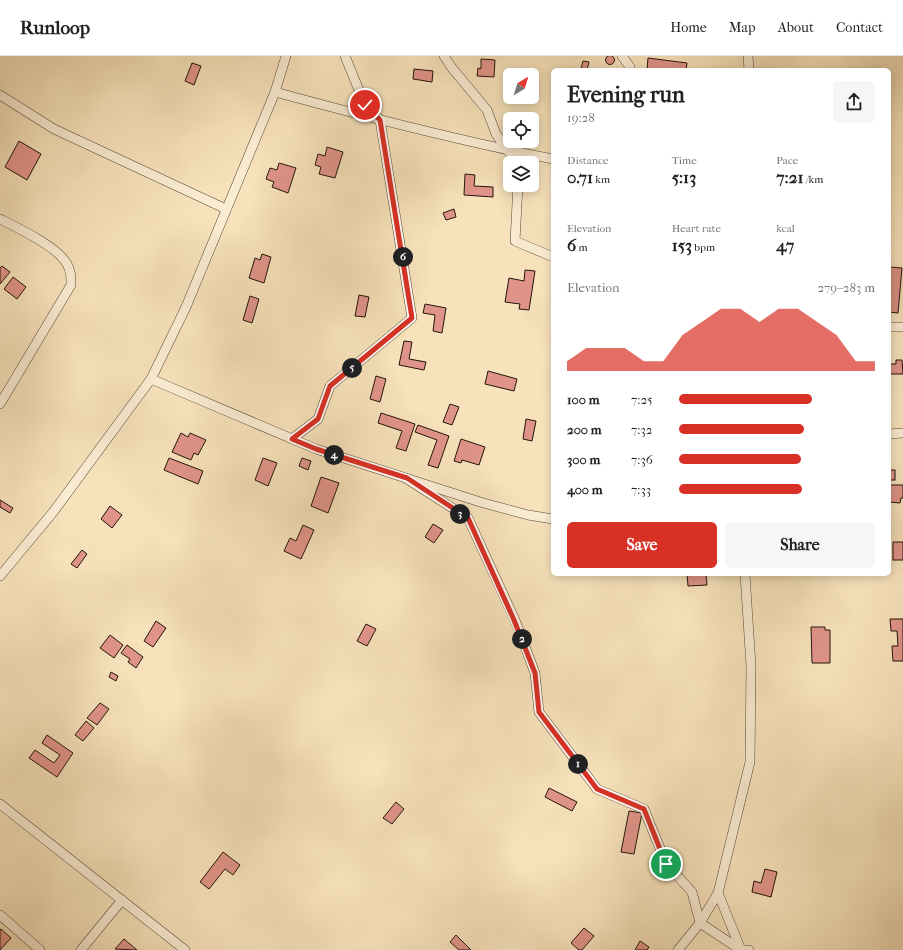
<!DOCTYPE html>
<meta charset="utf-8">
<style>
body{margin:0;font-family:"IM FELL French Canon",serif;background:#f6f6f6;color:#222;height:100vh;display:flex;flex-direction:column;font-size:15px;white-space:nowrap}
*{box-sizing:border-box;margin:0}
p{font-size:13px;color:#767676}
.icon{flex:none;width:22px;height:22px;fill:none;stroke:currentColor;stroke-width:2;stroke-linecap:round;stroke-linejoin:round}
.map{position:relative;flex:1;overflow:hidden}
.side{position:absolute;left:551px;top:12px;width:340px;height:508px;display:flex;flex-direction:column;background:#fff;border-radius:6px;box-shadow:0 2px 10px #0003}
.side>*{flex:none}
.needle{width:26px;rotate:38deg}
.controls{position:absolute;left:503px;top:12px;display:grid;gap:8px}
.controls a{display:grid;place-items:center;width:36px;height:36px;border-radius:6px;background:#fff;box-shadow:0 2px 10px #0003;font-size:20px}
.pin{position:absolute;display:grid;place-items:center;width:34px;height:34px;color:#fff;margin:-17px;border:2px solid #fff;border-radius:50%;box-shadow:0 1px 4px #0007}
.km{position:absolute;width:20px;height:20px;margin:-10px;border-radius:50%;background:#222;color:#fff;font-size:11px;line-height:20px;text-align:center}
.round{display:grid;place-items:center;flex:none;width:42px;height:42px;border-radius:6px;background:#f6f6f6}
.summary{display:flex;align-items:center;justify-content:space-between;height:68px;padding:0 16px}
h1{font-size:22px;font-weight:700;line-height:30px}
.metrics{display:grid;grid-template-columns:repeat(3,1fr);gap:6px;height:68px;padding:4px 16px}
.metrics div{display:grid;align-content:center}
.metrics b{font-size:17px;font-weight:700}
.metrics small{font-size:11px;font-weight:400}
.metrics p{font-size:11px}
.chart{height:112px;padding:8px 16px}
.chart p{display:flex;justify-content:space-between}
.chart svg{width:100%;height:72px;margin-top:4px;fill:#d93025;opacity:.7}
.action{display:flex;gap:8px;margin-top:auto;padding:8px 16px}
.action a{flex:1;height:46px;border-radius:6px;background:#d93025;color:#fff;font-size:16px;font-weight:700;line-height:46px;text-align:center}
.action a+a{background:#f6f6f6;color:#222}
ul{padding:0 16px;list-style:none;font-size:13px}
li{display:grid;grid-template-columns:64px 48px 1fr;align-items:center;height:30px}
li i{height:10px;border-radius:5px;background:#d93025}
header{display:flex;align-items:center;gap:24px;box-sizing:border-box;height:56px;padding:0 20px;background:#fff;border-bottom:1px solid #e0e0e0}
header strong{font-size:19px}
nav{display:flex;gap:22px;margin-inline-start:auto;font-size:14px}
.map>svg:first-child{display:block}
.building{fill:#e09489;stroke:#22150b}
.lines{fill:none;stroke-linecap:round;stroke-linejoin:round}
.street-casing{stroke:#574837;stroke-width:10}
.street{stroke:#faecd3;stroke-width:9}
.route-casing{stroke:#fff;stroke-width:8}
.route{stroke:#d93025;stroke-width:5}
</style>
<header>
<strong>Runloop</strong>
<nav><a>Home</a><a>Map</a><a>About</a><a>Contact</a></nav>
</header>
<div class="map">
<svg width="903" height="894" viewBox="0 0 903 894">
<rect width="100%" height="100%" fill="#f7e2bb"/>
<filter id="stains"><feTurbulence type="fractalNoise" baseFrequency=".005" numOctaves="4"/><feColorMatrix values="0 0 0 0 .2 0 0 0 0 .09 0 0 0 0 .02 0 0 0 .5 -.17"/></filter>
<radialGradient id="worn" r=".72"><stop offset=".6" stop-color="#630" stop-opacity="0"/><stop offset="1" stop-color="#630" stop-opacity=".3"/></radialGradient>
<g class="building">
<circle cx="610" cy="4" r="4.5"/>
<path d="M648,2L687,7L686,14H647Z"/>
<path d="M481,3L495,4L494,21L477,20L478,12L481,13Z"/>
<path d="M583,5L589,6L587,14L581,13Z"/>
<path d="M192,7L201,10L194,29L185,25Z"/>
<path d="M414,13L433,15L432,26L413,23Z"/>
<path d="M19,85L41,98L27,124L5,111Z"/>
<path d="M327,91L343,96L335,122L319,118L321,111L315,109L318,98L325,100Z"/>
<path d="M279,107L296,112L288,137L272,131L274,126L266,123L270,112L277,114Z"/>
<path d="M465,118L475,119L474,130L493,131V141L464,139Z"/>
<path d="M454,153L456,161L446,164L443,157Z"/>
<path d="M262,198L271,201L264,227L249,222L255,202L260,204Z"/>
<path d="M2,210L10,216L0,228V212Z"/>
<path d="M889,211L902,212L898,257L889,256Z"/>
<path d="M525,214L535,215L529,254L519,253L520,248L505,246L509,222L524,225Z"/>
<path d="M13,221L26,231L17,243L4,233Z"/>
<path d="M359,239L369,241L365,261L355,260Z"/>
<path d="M250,240L259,243L252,267L243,264Z"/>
<path d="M425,248L446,252L442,277L433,275L435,259L423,257Z"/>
<path d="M404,285L412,286L409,303L426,306L424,314L399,309Z"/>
<path d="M896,304H902L903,318H889V308H896Z"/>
<path d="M488,315L517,323L514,335L485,328Z"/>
<path d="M376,320L386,323L380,346L370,343Z"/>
<path d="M450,348L459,351L452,369L443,366Z"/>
<path d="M381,357L415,368L406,395L396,392L402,375L378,367Z"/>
<path d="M526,363L536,365L532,385L523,383Z"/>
<path d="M418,369L449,380L438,412L428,409L437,384L415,376Z"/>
<path d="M181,377L188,381L190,377L206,384L198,399L194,397L191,404L172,396Z"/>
<path d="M461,383L485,391L479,409L462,404L461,407L454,405Z"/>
<path d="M169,402L203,415L198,428L164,414Z"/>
<path d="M263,402L277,407L268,430L255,424Z"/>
<path d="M302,402L311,405L308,414L299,410Z"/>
<rect x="889" y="414" width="6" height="10"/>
<path d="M321,421L339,427L328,457L311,450Z"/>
<path d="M890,429H903V442H901L900,447L889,446Z"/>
<path d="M0,444L13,452L10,457L0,451Z"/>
<path d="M110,450L122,459L112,472L101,463Z"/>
<path d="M433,468L443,474L434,487L425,481Z"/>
<path d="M303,469L314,474L301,503L284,495L290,482L296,485Z"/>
<rect x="893" y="486" width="10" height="18"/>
<path d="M82,494L87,498L77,512L71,508Z"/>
<path d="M687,518H706L707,529L688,530Z"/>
<path d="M890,563H903V605H893L892,590H898L897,575H891Z"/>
<path d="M156,565L166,572L153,591L144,585Z"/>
<path d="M366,568L376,573L367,590L357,585Z"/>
<path d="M811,571H825V574H830V607H812Z"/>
<path d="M110,579L123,589L114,602L100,592Z"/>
<path d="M127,589L143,601L136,612L128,606L130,603L121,597Z"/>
<path d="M111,616L118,620L116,625L109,621Z"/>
<path d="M100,647L109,653L97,669L87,662Z"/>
<path d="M86,665L94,672L83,685L75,679Z"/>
<path d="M47,679L73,697L57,721L29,702L35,694L54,707L60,699L42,687Z"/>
<path d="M549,732L577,746L572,755L545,741Z"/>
<path d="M396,746L404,753L392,768L383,762Z"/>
<path d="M629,755L642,757L634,798L621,796Z"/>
<path d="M223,796L240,809L233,819L225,813L209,833L200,826Z"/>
<path d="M765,813L777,816L771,841L752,836L754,825L761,827Z"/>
<path d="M584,872L594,880L582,894H579L571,887Z"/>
<path d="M1,873L11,882L0,894V874Z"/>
<path d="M456,879L471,894H459L450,886Z"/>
<path d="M124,883L137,894L115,893Z"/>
<path d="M640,885L649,891L647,894H635Z"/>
</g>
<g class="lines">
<defs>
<g id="street">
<path d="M444,0L452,12L487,54L496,78L517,107"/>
<path d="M622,0L630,11V14"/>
<path d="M748,0L749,14"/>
<path d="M275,36C367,61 459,85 553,103"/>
<path d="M0,39L54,73L226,153"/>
<path d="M518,129L515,185L553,201"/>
<path d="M0,163C18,172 58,191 67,208C71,215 71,221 71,229L0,348"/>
<path d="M889,271H903"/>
<path d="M151,323L316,393L480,446L528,459L553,463"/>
<path d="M889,378L903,377"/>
<path d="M292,383L318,363L330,330L412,262L380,64L365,49L345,0"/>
<path d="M407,423L468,462L515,564L535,617L539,656L597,733L644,753L666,807L692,836L700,867L741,894"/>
<path d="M0,520L54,455L151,323L186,251L275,36L286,0"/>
<path d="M0,748L185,894"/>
<path d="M718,837L741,894H749"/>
<path d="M0,859L40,894"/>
<path d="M81,894L122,844"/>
<path d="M678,894L700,867L718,837L750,706L751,610L745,518"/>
</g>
</defs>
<use href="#street" class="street-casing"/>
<use href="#street" class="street"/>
</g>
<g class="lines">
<defs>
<path id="route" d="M365,49L380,64L412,262L330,330L318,363L292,383L316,393L407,422L468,462L514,564L535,617L539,656L597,733L644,753L666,808"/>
</defs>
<use href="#route" class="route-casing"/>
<use href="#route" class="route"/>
</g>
<rect width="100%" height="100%" filter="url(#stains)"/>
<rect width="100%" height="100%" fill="url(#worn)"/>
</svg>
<div class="controls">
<a><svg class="needle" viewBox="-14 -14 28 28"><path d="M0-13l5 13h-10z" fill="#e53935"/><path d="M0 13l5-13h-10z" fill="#767676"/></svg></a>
<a><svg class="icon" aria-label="locate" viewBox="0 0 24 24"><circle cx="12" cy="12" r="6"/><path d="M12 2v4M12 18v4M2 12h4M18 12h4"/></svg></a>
<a><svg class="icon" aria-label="layers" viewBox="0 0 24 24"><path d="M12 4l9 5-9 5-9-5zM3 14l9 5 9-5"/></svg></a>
</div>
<div class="pin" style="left:666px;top:808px;background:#1e9e55"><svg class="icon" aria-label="arrive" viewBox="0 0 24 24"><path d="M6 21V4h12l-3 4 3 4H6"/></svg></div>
<div class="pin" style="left:365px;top:49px;background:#d93025"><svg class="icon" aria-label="check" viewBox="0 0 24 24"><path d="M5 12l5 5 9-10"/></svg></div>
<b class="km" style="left:578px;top:708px">1</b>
<b class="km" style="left:522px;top:583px">2</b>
<b class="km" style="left:460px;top:458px">3</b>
<b class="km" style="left:334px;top:399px">4</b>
<b class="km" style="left:352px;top:312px">5</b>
<b class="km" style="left:403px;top:201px">6</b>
<section class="side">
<div class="summary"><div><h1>Evening run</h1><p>19:28</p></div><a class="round"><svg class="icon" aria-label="share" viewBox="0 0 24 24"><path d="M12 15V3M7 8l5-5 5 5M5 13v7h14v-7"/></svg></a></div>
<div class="metrics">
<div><p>Distance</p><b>0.71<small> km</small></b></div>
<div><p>Time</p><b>5:13</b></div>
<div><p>Pace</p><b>7:21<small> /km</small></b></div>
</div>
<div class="metrics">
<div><p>Elevation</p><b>6<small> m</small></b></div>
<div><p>Heart rate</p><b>153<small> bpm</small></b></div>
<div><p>kcal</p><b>47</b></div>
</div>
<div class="chart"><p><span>Elevation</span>279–283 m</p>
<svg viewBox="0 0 160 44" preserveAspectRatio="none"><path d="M0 44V38L10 30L20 30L30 30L40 38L50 38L60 22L70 14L80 6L90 6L100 14L110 6L120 6L130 14L140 22L150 38L160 38V44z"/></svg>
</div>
<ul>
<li><b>100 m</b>7:25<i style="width:68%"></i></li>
<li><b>200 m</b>7:32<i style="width:64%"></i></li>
<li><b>300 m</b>7:36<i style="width:62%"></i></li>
<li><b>400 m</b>7:33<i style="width:63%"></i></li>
</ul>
<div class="action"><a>Save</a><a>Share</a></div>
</section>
</div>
